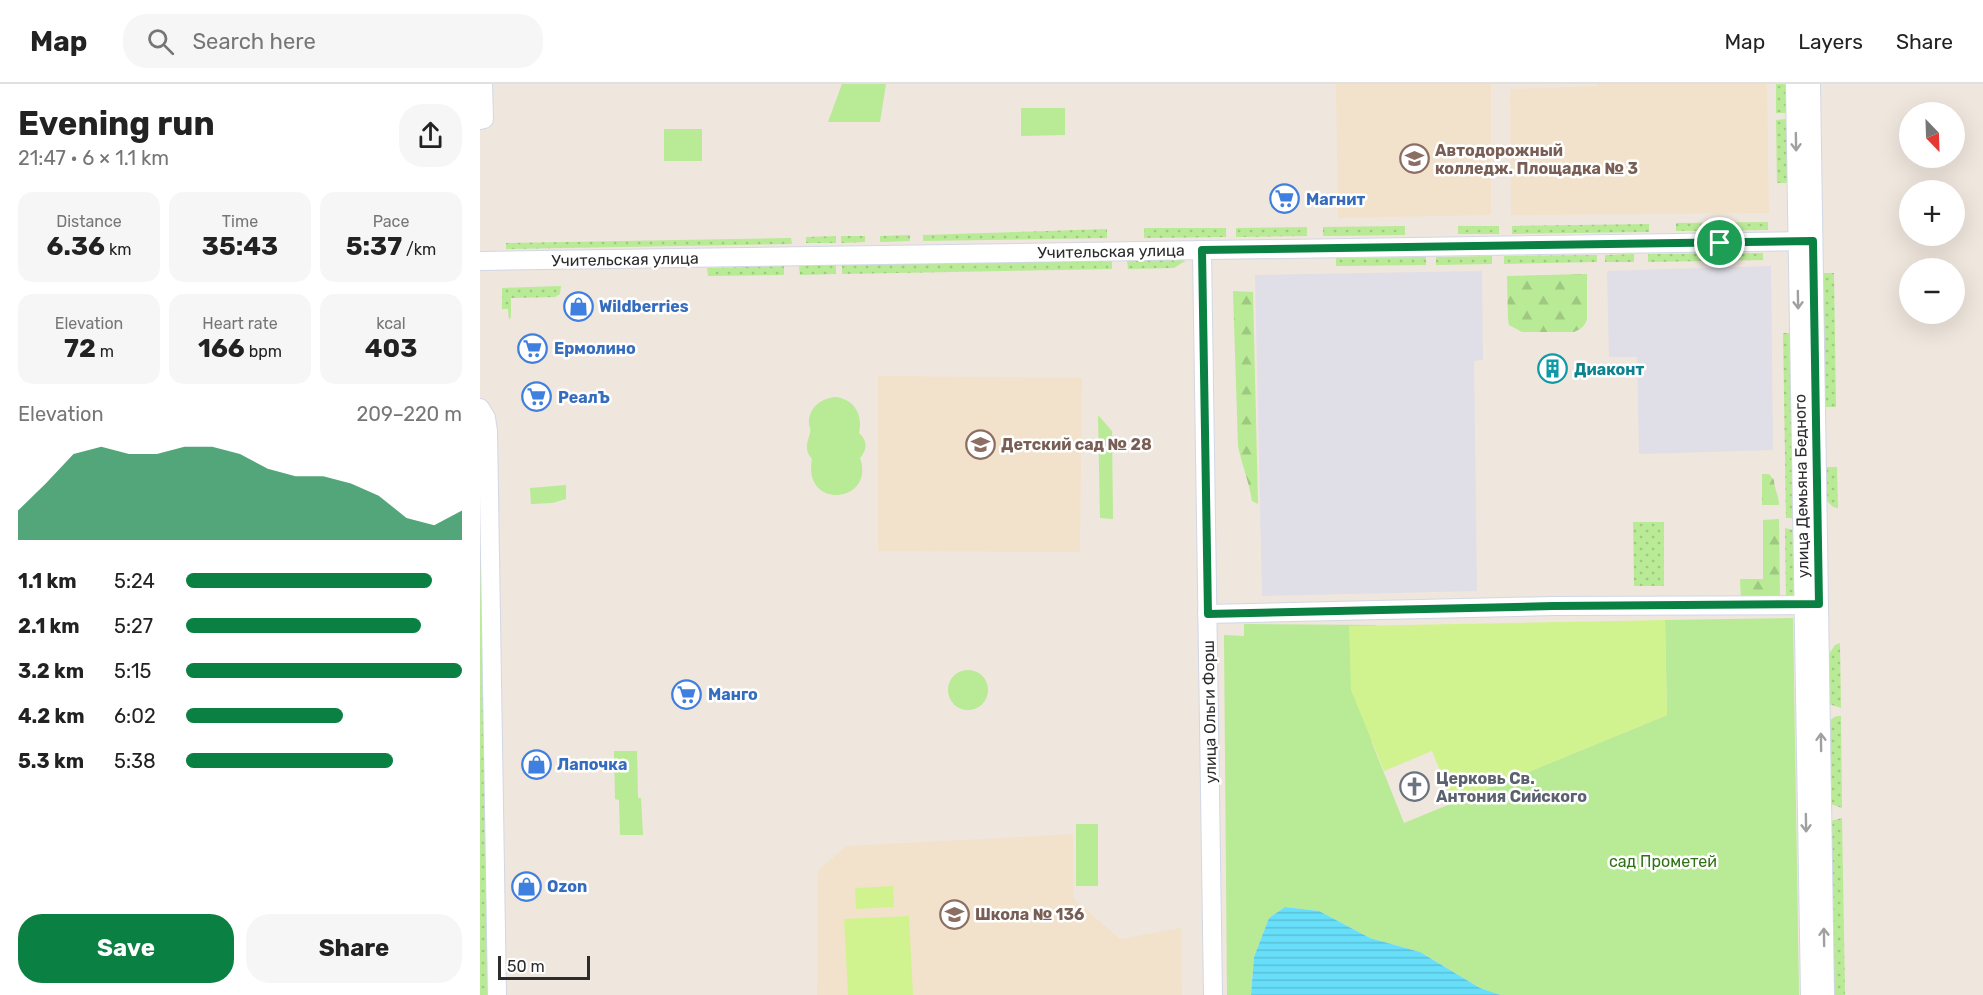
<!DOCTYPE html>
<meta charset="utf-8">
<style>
body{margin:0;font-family:Rubik,sans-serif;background:#f6f6f6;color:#222;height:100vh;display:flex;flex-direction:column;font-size:22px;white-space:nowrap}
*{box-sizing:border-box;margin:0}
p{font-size:20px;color:#767676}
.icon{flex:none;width:33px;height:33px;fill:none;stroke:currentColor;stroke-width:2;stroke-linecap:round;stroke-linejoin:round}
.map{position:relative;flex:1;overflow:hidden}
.side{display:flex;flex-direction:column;background:#fff;width:480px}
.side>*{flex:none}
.needle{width:39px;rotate:157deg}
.fabs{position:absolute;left:1419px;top:18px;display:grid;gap:12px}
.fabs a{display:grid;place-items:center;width:66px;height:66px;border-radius:50%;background:#fff;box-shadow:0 6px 24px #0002;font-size:30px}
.scale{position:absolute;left:18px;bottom:15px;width:92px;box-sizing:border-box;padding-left:6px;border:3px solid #2c2c2c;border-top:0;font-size:16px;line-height:21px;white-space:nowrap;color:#2c2c2c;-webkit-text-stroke:4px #fff;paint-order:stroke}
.pin{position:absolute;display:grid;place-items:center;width:51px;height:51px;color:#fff;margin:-26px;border:3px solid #fff;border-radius:50%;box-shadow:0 2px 6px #0007}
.round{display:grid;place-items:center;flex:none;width:63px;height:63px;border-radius:24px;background:#f6f6f6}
.headline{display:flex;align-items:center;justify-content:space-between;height:102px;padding:0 18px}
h1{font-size:33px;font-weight:700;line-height:45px}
.metrics{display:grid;grid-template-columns:repeat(3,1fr);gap:9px;height:102px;padding:6px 18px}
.metrics div{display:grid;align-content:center;border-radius:15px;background:#f6f6f6;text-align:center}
.metrics b{font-size:26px;font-weight:700}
.metrics small{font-size:16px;font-weight:400}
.metrics p{font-size:16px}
.chart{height:168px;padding:12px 18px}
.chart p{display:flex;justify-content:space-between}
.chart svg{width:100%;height:108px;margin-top:6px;fill:#0b8043;opacity:.7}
.cta{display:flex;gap:12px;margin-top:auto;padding:12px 18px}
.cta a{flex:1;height:69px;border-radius:24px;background:#0b8043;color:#fff;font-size:24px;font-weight:700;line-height:69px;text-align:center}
.cta a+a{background:#f6f6f6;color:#222}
ul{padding:0 18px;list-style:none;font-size:20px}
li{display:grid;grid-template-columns:96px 72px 1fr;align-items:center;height:45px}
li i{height:15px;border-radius:8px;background:#0b8043}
header{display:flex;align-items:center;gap:36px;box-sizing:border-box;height:84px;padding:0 30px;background:#fff;border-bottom:2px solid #e0e0e0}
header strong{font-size:28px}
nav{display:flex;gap:33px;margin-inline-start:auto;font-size:21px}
.search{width:420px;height:54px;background:#f6f6f6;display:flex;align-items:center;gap:15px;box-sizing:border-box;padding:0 21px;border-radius:24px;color:#767676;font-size:22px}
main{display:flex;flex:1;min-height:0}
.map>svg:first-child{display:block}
.industrial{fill:#e0dee7}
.education{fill:#f2e2cb}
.grass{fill:url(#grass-dots)}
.forest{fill:url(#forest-firs)}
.park{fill:#b9ea95}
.pitch{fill:#d1f38f}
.water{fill:url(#water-rules)}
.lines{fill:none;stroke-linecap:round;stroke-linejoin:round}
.minor-casing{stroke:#d2d7e6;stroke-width:20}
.minor{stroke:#fff;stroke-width:18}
.oneway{stroke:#a0a0a0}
.route-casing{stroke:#fff;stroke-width:12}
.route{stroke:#0b8043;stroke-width:8}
.labels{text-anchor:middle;stroke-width:5;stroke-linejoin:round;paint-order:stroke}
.education-label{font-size:16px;font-weight:bold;fill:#785e54;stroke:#fff;text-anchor:start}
.shop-label{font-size:16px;font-weight:bold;fill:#366cbe;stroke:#fff;text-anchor:start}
.street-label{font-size:16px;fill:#2c2c2c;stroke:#fff}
.culture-label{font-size:16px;font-weight:bold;fill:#0d838f;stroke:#fff;text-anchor:start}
.worship-label{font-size:16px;font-weight:bold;fill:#5b616d;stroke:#fff;text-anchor:start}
.park-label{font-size:16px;fill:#2f7213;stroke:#fff}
</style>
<header>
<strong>Map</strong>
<div class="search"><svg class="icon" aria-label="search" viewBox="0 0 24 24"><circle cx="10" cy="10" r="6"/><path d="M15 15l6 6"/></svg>Search here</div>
<nav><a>Map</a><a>Layers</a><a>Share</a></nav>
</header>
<main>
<section class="side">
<div class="headline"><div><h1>Evening run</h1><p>21:47 · 6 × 1.1 km</p></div><a class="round"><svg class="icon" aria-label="share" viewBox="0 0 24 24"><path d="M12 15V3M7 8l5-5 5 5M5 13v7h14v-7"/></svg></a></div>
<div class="metrics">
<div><p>Distance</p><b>6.36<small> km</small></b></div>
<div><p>Time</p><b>35:43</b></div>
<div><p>Pace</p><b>5:37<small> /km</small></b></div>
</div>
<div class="metrics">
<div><p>Elevation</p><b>72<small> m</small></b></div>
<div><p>Heart rate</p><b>166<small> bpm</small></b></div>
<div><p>kcal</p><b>403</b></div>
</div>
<div class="chart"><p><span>Elevation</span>209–220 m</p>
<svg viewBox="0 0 160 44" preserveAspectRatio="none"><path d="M0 44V32L10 21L20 9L30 6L40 9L50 9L60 6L70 6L80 9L90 15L100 18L110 18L120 21L130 26L140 35L150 38L160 32V44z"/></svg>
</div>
<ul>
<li><b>1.1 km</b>5:24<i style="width:89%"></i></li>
<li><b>2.1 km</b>5:27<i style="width:85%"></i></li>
<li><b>3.2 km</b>5:15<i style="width:100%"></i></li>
<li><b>4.2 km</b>6:02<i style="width:57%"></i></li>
<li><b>5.3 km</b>5:38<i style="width:75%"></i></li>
</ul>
<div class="cta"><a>Save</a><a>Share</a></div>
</section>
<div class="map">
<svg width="1503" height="911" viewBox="0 0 1503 911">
<defs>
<pattern id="grass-dots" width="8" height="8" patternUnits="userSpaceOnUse" patternTransform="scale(1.5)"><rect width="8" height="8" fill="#b9ea95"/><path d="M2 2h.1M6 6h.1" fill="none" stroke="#9fc981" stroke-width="1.8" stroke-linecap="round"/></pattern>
<pattern id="forest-firs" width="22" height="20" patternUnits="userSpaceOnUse" patternTransform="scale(1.5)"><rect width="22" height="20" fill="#b9ea95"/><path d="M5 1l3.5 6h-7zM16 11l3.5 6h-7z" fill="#9fc981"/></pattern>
<pattern id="water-rules" width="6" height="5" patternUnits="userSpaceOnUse" patternTransform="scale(1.5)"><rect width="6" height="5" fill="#67dffa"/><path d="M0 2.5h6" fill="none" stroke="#5ac0d6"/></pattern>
</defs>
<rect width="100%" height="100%" fill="#efe6dd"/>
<g class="industrial">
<path d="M1291,182L1293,366L1159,370L1157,273H1129L1127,187Z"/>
<path d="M1002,187L1003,276L994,277L997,507L782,512L775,191Z"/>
</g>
<g class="education">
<path d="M856,0H1011V131L858,134Z"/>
<path d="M1118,0H1287L1289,129L1031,131L1030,5L1118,2Z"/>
<path d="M398,292L602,294L600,468L398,467Z"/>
<path d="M593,750L594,815L640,855L701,844L702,911H337L338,786L367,762Z"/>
</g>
<g class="grass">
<path d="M1296,0H1306L1307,29H1296Z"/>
<path d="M1307,35L1308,99H1297L1296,36Z"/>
<path d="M1288,138V146L1196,147V139Z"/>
<path d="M1169,140V148L1032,150V142Z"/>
<path d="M925,142V151L843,152V143Z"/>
<rect x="978" y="142" width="41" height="8"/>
<path d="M827,143V152L756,153V144Z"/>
<path d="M664,144H746V153L664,154Z"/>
<path d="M627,145V154L443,157V151Z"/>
<path d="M430,151V157L400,158V152Z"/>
<path d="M356,152V159H326V153Z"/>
<path d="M361,152H385V158L361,159Z"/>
<path d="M311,154L312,160L26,165V159Z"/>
<path d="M1283,169V176L1168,178V170Z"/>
<path d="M1154,170V178H1125V171Z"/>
<path d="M1117,171V178L1024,180V172Z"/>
<path d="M1012,172V180L956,181V173Z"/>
<path d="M946,173V181L856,182V174Z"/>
<path d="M699,175L705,177L694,184L648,185L647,176Z"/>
<path d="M632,176V185L362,190V181Z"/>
<path d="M356,181V190L320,191L319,182Z"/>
<path d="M304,182V191L228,192L227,184Z"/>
<path d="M1343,189H1354L1356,323H1345Z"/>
<path d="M81,202L80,210L75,213L31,214V233L29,236L28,225H22V204Z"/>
<path d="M1303,249H1310L1313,434H1306Z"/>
<path d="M0,340L11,911H0Z"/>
<path d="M1346,383H1357L1358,424L1353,423L1346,416Z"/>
<path d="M1153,438H1184V502H1154Z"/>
<path d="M1305,444L1313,446L1314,514L1306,515Z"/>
<path d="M1360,559L1361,624L1349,620V570L1355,561Z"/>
<path d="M1357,632H1361L1362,724L1351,720L1350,636Z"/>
<path d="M1362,734L1365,911H1354L1351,737Z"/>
</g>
<g class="forest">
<path d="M1107,190V235C1105,242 1101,245 1094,248H1042L1029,241L1028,235L1027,192Z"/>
<path d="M753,207L773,208L778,420L772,417C769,398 762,381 758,362Z"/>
<path d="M1282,390H1289L1294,396C1294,405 1299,411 1299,421H1282Z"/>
<path d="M1299,435L1300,515H1261L1260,495H1283V436Z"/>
</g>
<g class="park">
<path d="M362,0H406L400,38H348Z"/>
<path d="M541,24H585V51L541,52Z"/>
<rect x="184" y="45" width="38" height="32"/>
<path d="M356,313C375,316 383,331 379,349C388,357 387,366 380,374C396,419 322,427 332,375C324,366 327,360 330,349C331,345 330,345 329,340C328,324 341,314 356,313Z"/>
<path d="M618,331L632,347L633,435L620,434Z"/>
<path d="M86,401V415L72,419L51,420L50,404Z"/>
<path d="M1313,534L1319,911H1021L1000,904L940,868L890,854L839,827L805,823L789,834L774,873L771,911H747L744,551L764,552V540L896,541L892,659L924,739L1187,631L1185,536Z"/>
<circle cx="488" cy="606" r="20"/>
<path d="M134,667H157L158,714H161L163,751H140L139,716L135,715Z"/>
<rect x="596" y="740" width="22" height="62"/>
</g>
<g class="pitch">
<path d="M1185,536L1187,631L973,719L952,667L904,687L871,606L869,542Z"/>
<path d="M413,802L414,823L376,825L375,804Z"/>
<path d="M429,832L433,911H368L364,835Z"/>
</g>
<path class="water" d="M805,823L839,827L890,854L940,868L1000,904L1021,911H771L774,873L789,834Z"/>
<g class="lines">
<defs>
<g id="minor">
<path d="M1315,0L1330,911"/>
<path d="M1331,0L1345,911"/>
<path d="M0,36L4,35L3,0"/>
<path d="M722,166L733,911"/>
<path d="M0,177L1333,157"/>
<path d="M0,324L6,334L8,347L17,911"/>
<path d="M727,530L1073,522L1335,521"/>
</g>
</defs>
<use href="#minor" class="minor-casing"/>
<use href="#minor" class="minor"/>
</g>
<defs><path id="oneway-shaft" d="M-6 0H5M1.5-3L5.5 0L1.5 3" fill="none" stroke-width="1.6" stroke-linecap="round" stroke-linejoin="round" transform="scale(1.5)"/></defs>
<g class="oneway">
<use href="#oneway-shaft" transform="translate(1316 58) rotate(89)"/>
<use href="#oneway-shaft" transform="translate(1318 216) rotate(89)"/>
<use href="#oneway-shaft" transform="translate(1341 658) rotate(-91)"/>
<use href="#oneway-shaft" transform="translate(1326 739) rotate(89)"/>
<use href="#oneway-shaft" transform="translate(1344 853) rotate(-91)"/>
</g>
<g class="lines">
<defs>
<path id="route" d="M1333,157L1339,520L1073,522L728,530L722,166Z"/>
</defs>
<use href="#route" class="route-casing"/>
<use href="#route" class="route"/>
</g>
<defs>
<symbol id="university-ring" viewBox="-11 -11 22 22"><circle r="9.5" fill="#fff" stroke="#8d6e63" stroke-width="1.5"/><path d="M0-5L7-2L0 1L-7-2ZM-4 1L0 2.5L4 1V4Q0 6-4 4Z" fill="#8d6e63"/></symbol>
<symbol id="supermarket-ring" viewBox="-11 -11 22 22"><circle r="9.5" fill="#fff" stroke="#3f7fe0" stroke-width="1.5"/><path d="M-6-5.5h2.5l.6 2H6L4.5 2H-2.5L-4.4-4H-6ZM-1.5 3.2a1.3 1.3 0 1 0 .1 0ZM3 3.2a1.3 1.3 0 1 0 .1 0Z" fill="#3f7fe0"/></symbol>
<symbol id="shop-ring" viewBox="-11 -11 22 22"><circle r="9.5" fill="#fff" stroke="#3f7fe0" stroke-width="1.5"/><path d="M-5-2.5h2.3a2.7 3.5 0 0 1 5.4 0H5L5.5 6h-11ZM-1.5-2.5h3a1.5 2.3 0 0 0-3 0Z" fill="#3f7fe0"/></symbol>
<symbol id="building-ring" viewBox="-11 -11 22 22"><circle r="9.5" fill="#fff" stroke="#0f9aa8" stroke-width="1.5"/><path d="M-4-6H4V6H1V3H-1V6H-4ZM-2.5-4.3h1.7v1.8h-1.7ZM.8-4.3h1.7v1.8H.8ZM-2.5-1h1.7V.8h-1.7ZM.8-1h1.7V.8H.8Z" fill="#0f9aa8"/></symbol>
<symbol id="school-ring" viewBox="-11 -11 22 22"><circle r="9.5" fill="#fff" stroke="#8d6e63" stroke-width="1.5"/><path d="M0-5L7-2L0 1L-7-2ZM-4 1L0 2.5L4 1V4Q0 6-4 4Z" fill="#8d6e63"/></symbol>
<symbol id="church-ring" viewBox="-11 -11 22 22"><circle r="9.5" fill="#fff" stroke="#6b7280" stroke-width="1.5"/><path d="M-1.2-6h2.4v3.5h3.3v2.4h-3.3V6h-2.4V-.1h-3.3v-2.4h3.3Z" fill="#6b7280"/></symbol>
</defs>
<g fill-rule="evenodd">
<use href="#university-ring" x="918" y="58" width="33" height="33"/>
<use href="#supermarket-ring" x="788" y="98" width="33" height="33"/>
<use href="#shop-ring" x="82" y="206" width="33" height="33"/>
<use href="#supermarket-ring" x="36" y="248" width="33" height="33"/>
<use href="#building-ring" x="1056" y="268" width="33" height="33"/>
<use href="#supermarket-ring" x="40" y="296" width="33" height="33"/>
<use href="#school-ring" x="484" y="344" width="33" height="33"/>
<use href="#supermarket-ring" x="190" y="594" width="33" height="33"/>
<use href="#shop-ring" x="40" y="664" width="33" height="33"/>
<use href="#church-ring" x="918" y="686" width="33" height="33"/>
<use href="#shop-ring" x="30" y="786" width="33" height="33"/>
<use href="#school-ring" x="458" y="814" width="33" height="33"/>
</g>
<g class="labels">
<g class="education-label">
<text x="955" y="72">Автодорожный<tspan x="955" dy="18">колледж. Площадка № 3</tspan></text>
<text x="521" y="366">Детский сад № 28</text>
<text x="495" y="836">Школа № 136</text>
</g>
<g class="shop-label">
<text x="826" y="121">Магнит</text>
<text x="119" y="228">Wildberries</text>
<text x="74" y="270">Ермолино</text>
<text x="78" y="319">РеалЪ</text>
<text x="228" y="616">Манго</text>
<text x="77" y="686">Лапочка</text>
<text x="67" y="808">Ozon</text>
</g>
<g class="street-label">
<text transform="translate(631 167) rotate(-1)" y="6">Учительская улица</text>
<text transform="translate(145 175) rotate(-1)" y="6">Учительская улица</text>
<text transform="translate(1321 402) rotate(-91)" y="6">улица Демьяна Бедного</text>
<text transform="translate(729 628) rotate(-91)" y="6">улица Ольги Форш</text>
</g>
<g class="culture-label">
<text x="1094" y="291">Диаконт</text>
</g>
<g class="worship-label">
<text x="956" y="700">Церковь Св.<tspan x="956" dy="18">Антония Сийского</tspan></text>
</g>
<g class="park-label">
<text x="1183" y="783">сад Прометей</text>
</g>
</g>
</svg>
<div class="fabs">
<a><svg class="needle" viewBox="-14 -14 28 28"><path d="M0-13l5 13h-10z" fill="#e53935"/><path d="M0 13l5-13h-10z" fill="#767676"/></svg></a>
<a>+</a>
<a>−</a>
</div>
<div class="scale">50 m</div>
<div class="pin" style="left:1240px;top:159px;background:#1e9e55"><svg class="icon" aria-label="arrive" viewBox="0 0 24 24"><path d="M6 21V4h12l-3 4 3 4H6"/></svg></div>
</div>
</main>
